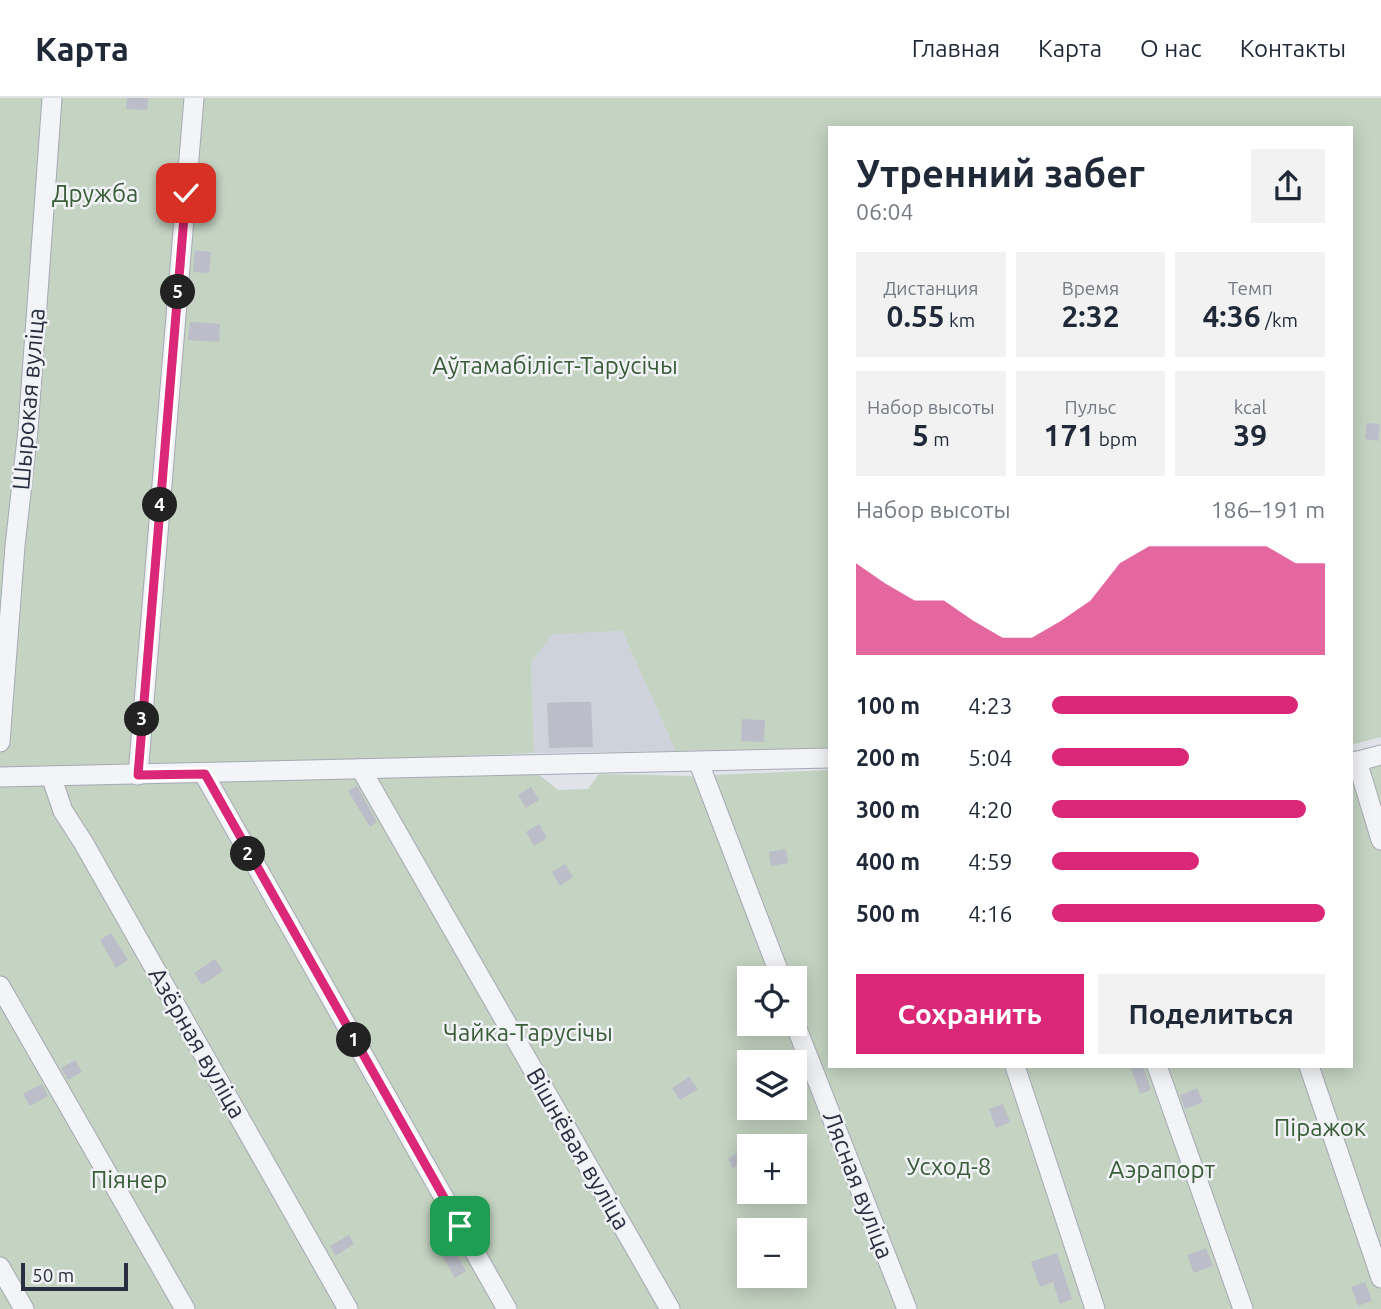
<!DOCTYPE html>
<html lang="ru">
<meta charset="utf-8">
<style>
body{margin:0;font-family:Ubuntu,sans-serif;background:#f2f2f3;color:#1f2937;height:100vh;display:flex;flex-direction:column;font-size:26px;white-space:nowrap}
*{box-sizing:border-box;margin:0}
p{font-size:23px;color:#747a83}
.icon{flex:none;width:38px;height:38px;fill:none;stroke:currentColor;stroke-width:2;stroke-linecap:round;stroke-linejoin:round}
.map{position:relative;flex:1;overflow:hidden}
.details{position:absolute;left:828px;top:28px;width:525px;height:942px;display:flex;flex-direction:column;background:#fff;border-radius:0px;box-shadow:0 4px 18px #0003}
.details>*{flex:none}
.fabs{position:absolute;left:737px;top:868px;display:grid;gap:14px}
.fabs a{display:grid;place-items:center;width:70px;height:70px;border-radius:0px;background:#fff;box-shadow:0 4px 18px #0003;font-size:35px}
.scale{position:absolute;left:21px;bottom:18px;width:107px;box-sizing:border-box;padding-left:7px;border:4px solid #292f40;border-top:0;font-size:19px;line-height:24px;white-space:nowrap;color:#292f40;-webkit-text-stroke:5px #f0f2f6;paint-order:stroke}
.pin{position:absolute;display:grid;place-items:center;width:60px;height:60px;color:#fff;margin:-30px;border-radius:14px;box-shadow:0 4px 10px #0006}
.km{position:absolute;width:35px;height:35px;margin:-18px;border-radius:50%;background:#222;color:#fff;font-size:19px;line-height:35px;text-align:center}
.round{display:grid;place-items:center;flex:none;width:74px;height:74px;border-radius:0px;background:#f2f2f3}
.head{display:flex;align-items:center;justify-content:space-between;height:119px;padding:0 28px}
h1{font-size:38px;font-weight:700;line-height:52px}
.stats{display:grid;grid-template-columns:repeat(3,1fr);gap:10px;height:119px;padding:7px 28px}
.stats div{display:grid;align-content:center;border-radius:0px;background:#f2f2f3;text-align:center}
.stats b{font-size:30px;font-weight:700}
.stats small{font-size:19px;font-weight:400}
.stats p{font-size:19px}
.chart{height:196px;padding:14px 28px}
.chart p{display:flex;justify-content:space-between}
.chart svg{width:100%;height:126px;margin-top:7px;fill:#db2777;opacity:.7}
.button{display:flex;gap:14px;margin-top:auto;padding:14px 28px}
.button a{flex:1;height:80px;border-radius:0px;background:#db2777;color:#fff;font-size:28px;font-weight:700;line-height:80px;text-align:center}
.button a+a{background:#f2f2f3;color:#1f2937}
ul{padding:0 28px;list-style:none;font-size:23px}
li{display:grid;grid-template-columns:112px 84px 1fr;align-items:center;height:52px}
li i{height:18px;border-radius:9px;background:#db2777}
header{display:flex;align-items:center;gap:42px;box-sizing:border-box;height:98px;padding:0 35px;background:#fff;border-bottom:2px solid #e0e1e3}
header strong{font-size:33px}
nav{display:flex;gap:38px;margin-inline-start:auto;font-size:24px}
.map>svg:first-child{display:block}
.built{fill:#ced2db}
.green{fill:#c4d3c2;fill-rule:evenodd}
.building{fill:#bbbec9}
.lines{fill:none;stroke-linecap:round;stroke-linejoin:round}
.minor-casing{stroke:#a5a9b3;stroke-width:21}
.minor{stroke:#f3f4f7;stroke-width:19}
.route-casing{stroke:#fff;stroke-width:14}
.route{stroke:#db2777;stroke-width:9}
.labels{text-anchor:middle;stroke-width:5;stroke-linejoin:round;paint-order:stroke}
.park-label{font-size:24px;fill:#3a5c37;stroke:#f0f2f6}
.street-label{font-size:24px;fill:#292f40;stroke:#f0f2f6}
</style>
<header>
<strong>Карта</strong>
<nav><a>Главная</a><a>Карта</a><a>О нас</a><a>Контакты</a></nav>
</header>
<div class="map">
<svg width="1381" height="1211" viewBox="0 0 1381 1211">
<rect width="100%" height="100%" fill="#e0e3e9"/>
<path class="built" d="M622,533L676,653L534,655L531,565L552,535Z"/>
<g class="green">
<path d="M0,0H1381V639L1351,647V30H830L829,650L676,653L622,533L552,536L531,565L534,655L266,666L0,670Z"/>
<path d="M1381,662V1211H0V688L538,676L558,692L588,691L599,676L693,678L829,672L830,968H1351V670ZM749,880H794V926H749ZM749,964H794V1010H749ZM749,1048H794V1094H749ZM749,1132H794V1178H749Z"/>
</g>
<g class="building">
<path d="M127,0H148L147,12L126,11Z"/>
<path d="M195,152L211,154L209,175L193,174Z"/>
<path d="M190,224L220,226L219,244L188,242Z"/>
<path d="M1367,325L1380,326L1378,343L1365,341Z"/>
<path d="M565,604H591L593,649L549,650L547,605Z"/>
<path d="M742,621L765,622L764,644L741,643Z"/>
<path d="M357,688L377,724L370,729L348,693Z"/>
<path d="M531,689L539,702L526,710L518,697Z"/>
<path d="M539,726L547,740L534,748L526,734Z"/>
<path d="M786,751L788,765L771,768L769,754Z"/>
<path d="M565,766L573,779L560,788L552,774Z"/>
<path d="M111,835L128,862L116,870L100,842Z"/>
<path d="M215,861L223,873L202,887L194,875Z"/>
<path d="M75,962L82,974L68,982L61,970Z"/>
<path d="M1130,968H1143L1151,992L1140,996Z"/>
<path d="M689,979L698,991L680,1002L672,990Z"/>
<path d="M42,986L48,998L30,1008L23,996Z"/>
<path d="M1197,990L1203,1004L1185,1011L1180,997Z"/>
<path d="M1003,1006L1010,1024L996,1030L989,1011Z"/>
<path d="M756,1044L759,1048H749V1060L733,1070L728,1061Z"/>
<path d="M349,1137L354,1146L335,1158L330,1148Z"/>
<path d="M446,1138L466,1173L455,1180L435,1145Z"/>
<path d="M1206,1150L1213,1168L1194,1175L1187,1157Z"/>
<path d="M1057,1155L1072,1201L1060,1206L1053,1184L1040,1189L1031,1164Z"/>
<path d="M1365,1184L1372,1203L1358,1208L1351,1189Z"/>
</g>
<g class="lines">
<defs>
<g id="minor">
<path d="M0,644L15,448L28,332L52,0"/>
<path d="M1357,663L1381,742"/>
<path d="M699,665L781,880"/>
<path d="M1351,665L1381,657"/>
<path d="M361,671L670,1211"/>
<path d="M204,676L507,1211"/>
<path d="M138,677L194,0"/>
<path d="M51,678L63,713L83,744L348,1211"/>
<path d="M0,679L830,660"/>
<path d="M0,888L185,1211"/>
<path d="M794,923L907,1211"/>
<path d="M1015,968L1095,1211"/>
<path d="M1157,968L1243,1211"/>
<path d="M1309,968L1381,1180"/>
<path d="M0,1169L24,1211"/>
</g>
</defs>
<use href="#minor" class="minor-casing"/>
<use href="#minor" class="minor"/>
</g>
<g class="lines">
<defs>
<path id="route" d="M186,95L138,677L205,676L460,1128"/>
</defs>
<use href="#route" class="route-casing"/>
<use href="#route" class="route"/>
</g>
<g class="labels">
<g class="park-label">
<text x="95" y="104">Дружба</text>
<text x="555" y="276">Аўтамабіліст-Тарусічы</text>
<text x="528" y="943">Чайка-Тарусічы</text>
<text x="1320" y="1038">Піражок</text>
<text x="949" y="1077">Усход-8</text>
<text x="1162" y="1080">Аэрапорт</text>
<text x="129" y="1090">Піянер</text>
</g>
<g class="street-label">
<text transform="translate(29 301) rotate(-85)" y="8">Шырокая вуліца</text>
<text transform="translate(197 945) rotate(60)" y="8">Азёрная вуліца</text>
<text transform="translate(578 1051) rotate(60)" y="8">Вішнёвая вуліца</text>
<text transform="translate(858 1087) rotate(69)" y="8">Лясная вуліца</text>
</g>
</g>
</svg>
<div class="fabs">
<a><svg class="icon" aria-label="locate" viewBox="0 0 24 24"><circle cx="12" cy="12" r="6"/><path d="M12 2v4M12 18v4M2 12h4M18 12h4"/></svg></a>
<a><svg class="icon" aria-label="layers" viewBox="0 0 24 24"><path d="M12 4l9 5-9 5-9-5zM3 14l9 5 9-5"/></svg></a>
<a>+</a>
<a>−</a>
</div>
<div class="scale">50 m</div>
<div class="pin" style="left:460px;top:1128px;background:#1e9e55"><svg class="icon" aria-label="arrive" viewBox="0 0 24 24"><path d="M6 21V4h12l-3 4 3 4H6"/></svg></div>
<div class="pin" style="left:186px;top:95px;background:#d93025"><svg class="icon" aria-label="check" viewBox="0 0 24 24"><path d="M5 12l5 5 9-10"/></svg></div>
<b class="km" style="left:354px;top:942px">1</b>
<b class="km" style="left:248px;top:756px">2</b>
<b class="km" style="left:142px;top:621px">3</b>
<b class="km" style="left:160px;top:407px">4</b>
<b class="km" style="left:178px;top:194px">5</b>
<section class="details">
<div class="head"><div><h1>Утренний забег</h1><p>06:04</p></div><a class="round"><svg class="icon" aria-label="share" viewBox="0 0 24 24"><path d="M12 15V3M7 8l5-5 5 5M5 13v7h14v-7"/></svg></a></div>
<div class="stats">
<div><p>Дистанция</p><b>0.55<small> km</small></b></div>
<div><p>Время</p><b>2:32</b></div>
<div><p>Темп</p><b>4:36<small> /km</small></b></div>
</div>
<div class="stats">
<div><p>Набор высоты</p><b>5<small> m</small></b></div>
<div><p>Пульс</p><b>171<small> bpm</small></b></div>
<div><p>kcal</p><b>39</b></div>
</div>
<div class="chart"><p><span>Набор высоты</span>186–191 m</p>
<svg viewBox="0 0 160 44" preserveAspectRatio="none"><path d="M0 44V12L10 19L20 25L30 25L40 32L50 38L60 38L70 32L80 25L90 12L100 6L110 6L120 6L130 6L140 6L150 12L160 12V44z"/></svg>
</div>
<ul>
<li><b>100 m</b>4:23<i style="width:90%"></i></li>
<li><b>200 m</b>5:04<i style="width:50%"></i></li>
<li><b>300 m</b>4:20<i style="width:93%"></i></li>
<li><b>400 m</b>4:59<i style="width:54%"></i></li>
<li><b>500 m</b>4:16<i style="width:100%"></i></li>
</ul>
<div class="button"><a>Сохранить</a><a>Поделиться</a></div>
</section>
</div>
